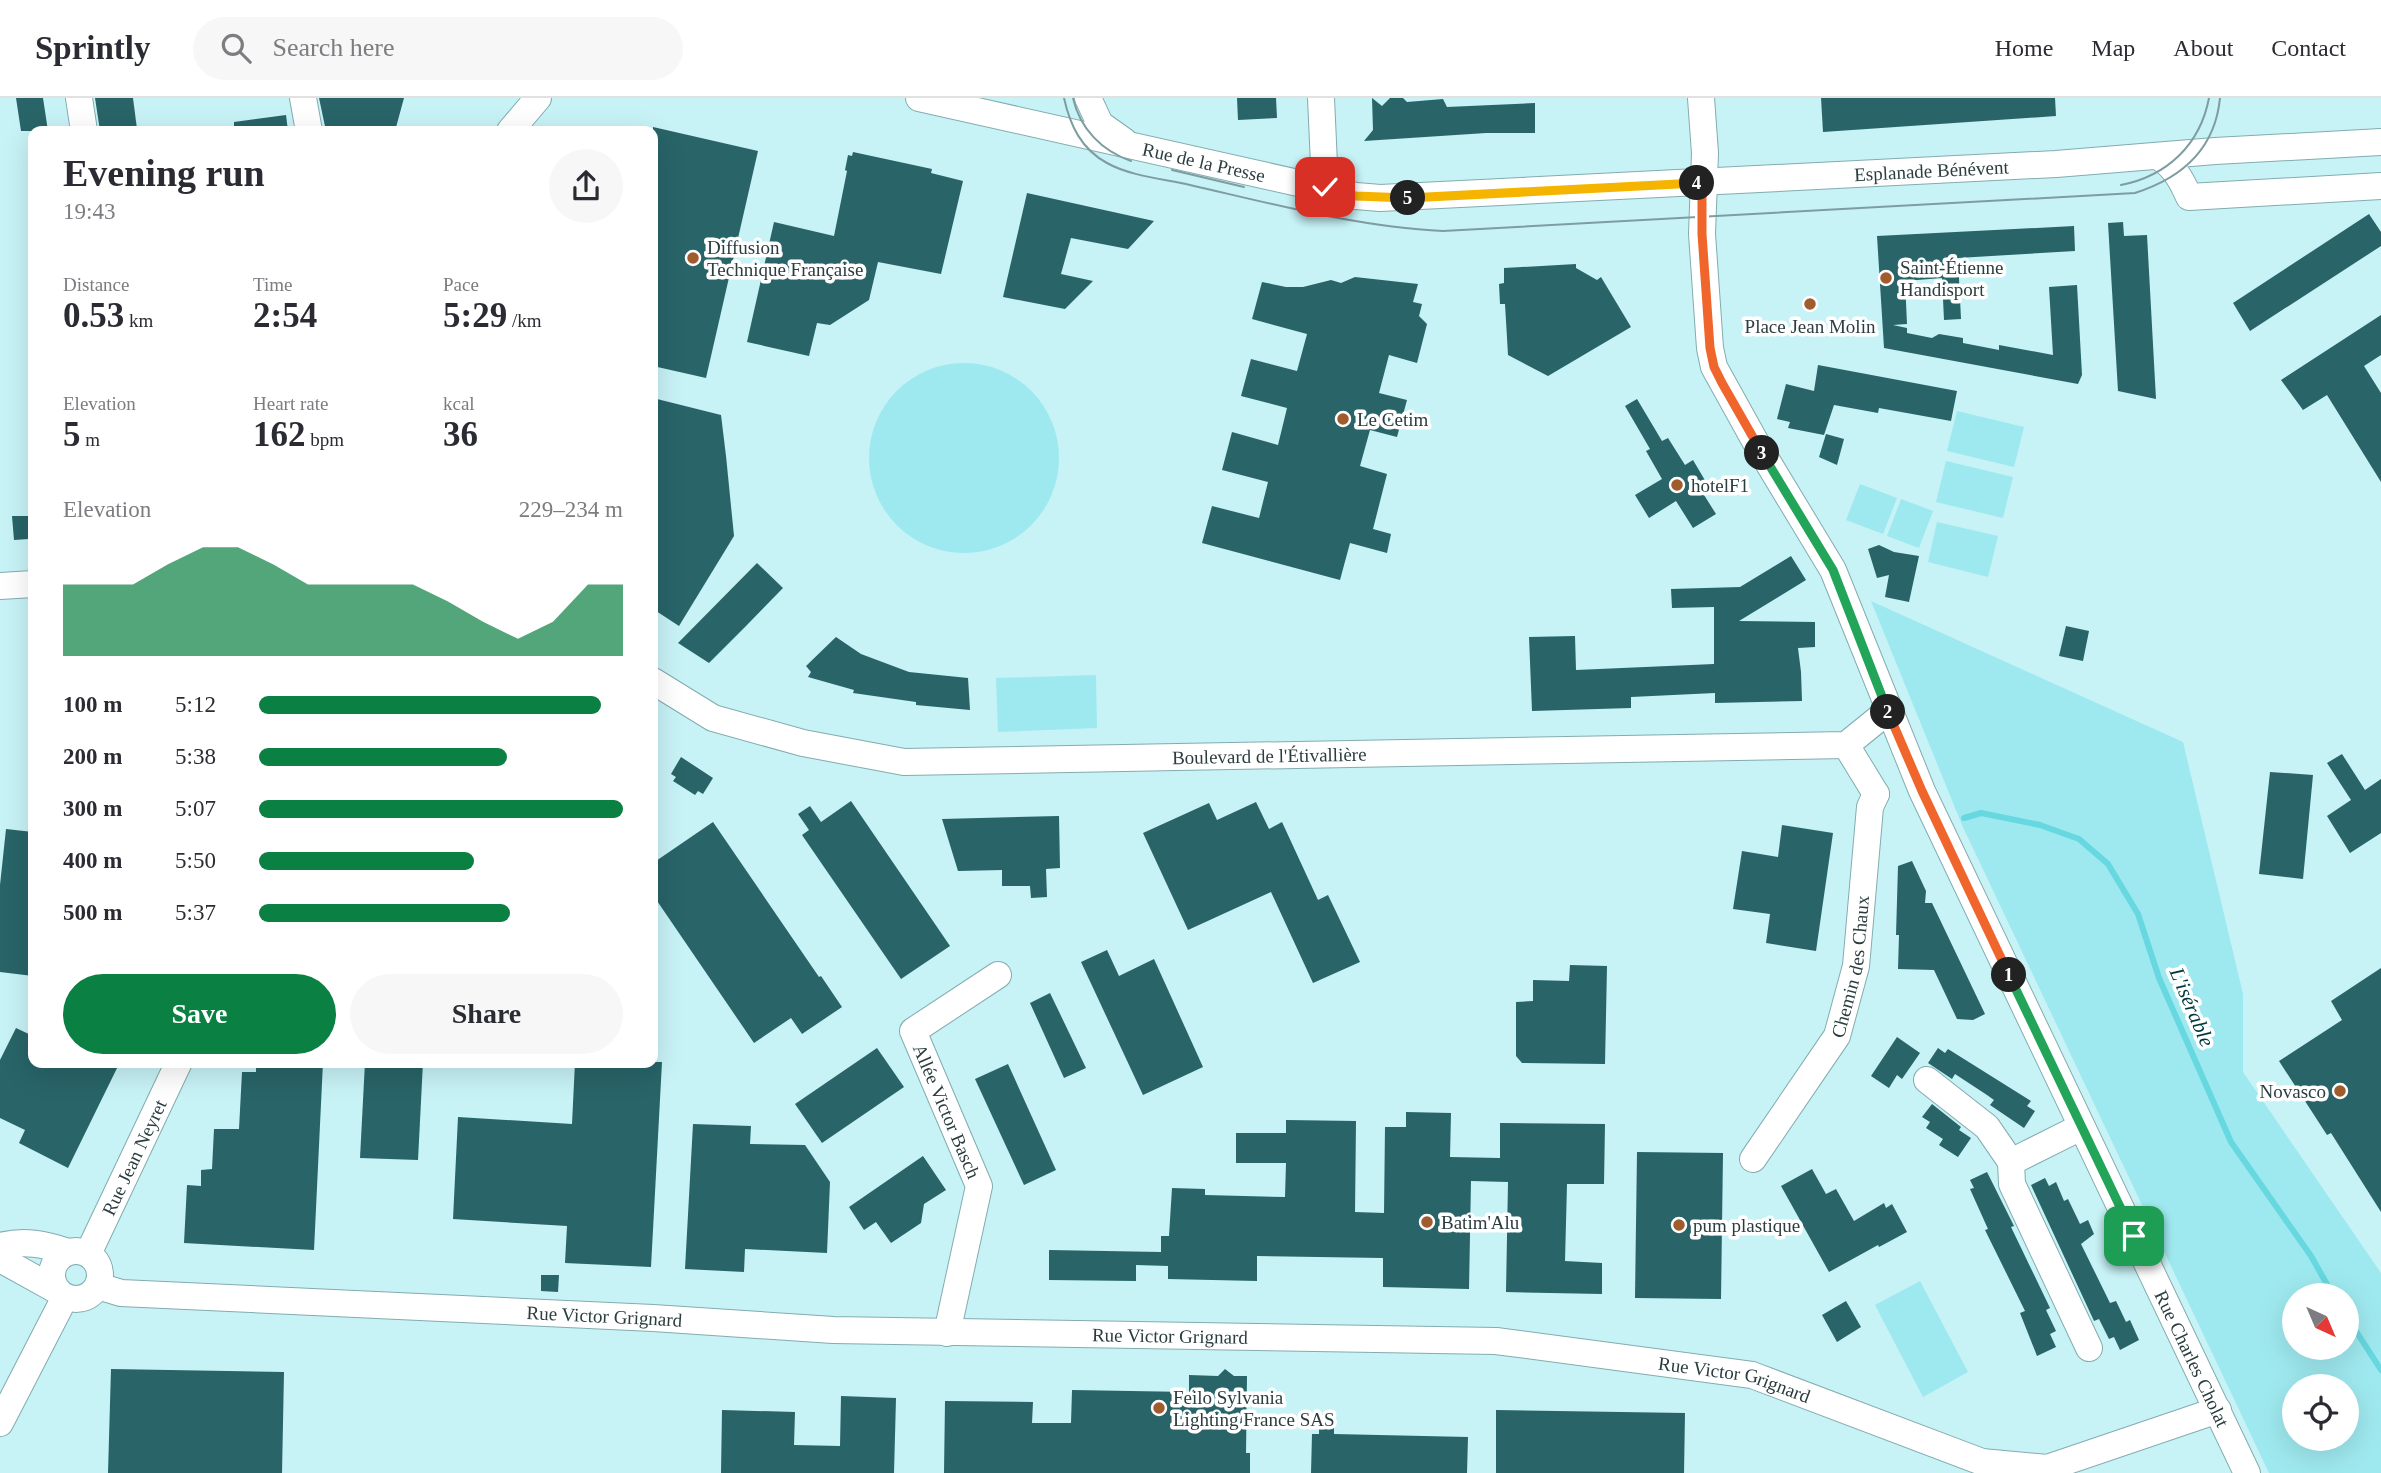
<!DOCTYPE html>
<meta charset="utf-8">
<style>
body{margin:0;font-family:"Times New Roman",serif;background:#f7f7f7;color:#2b2b33;height:100vh;display:flex;flex-direction:column;font-size:26px;white-space:nowrap}
*{box-sizing:border-box;margin:0}
p{font-size:23px;color:#7c7c81}
.icon{flex:none;width:38px;height:38px;fill:none;stroke:currentColor;stroke-width:2;stroke-linecap:round;stroke-linejoin:round}
.map{position:relative;flex:1;overflow:hidden}
.panel{position:absolute;left:28px;top:28px;width:630px;height:942px;display:flex;flex-direction:column;background:#fff;border-radius:14px;box-shadow:0 7px 28px #0002}
.panel>*{flex:none}
.needle{width:46px;rotate:136deg}
.fabs{position:absolute;left:2282px;top:1185px;display:grid;gap:14px}
.fabs a{display:grid;place-items:center;width:77px;height:77px;border-radius:50%;background:#fff;box-shadow:0 7px 28px #0002;font-size:35px}
.pin{position:absolute;display:grid;place-items:center;width:60px;height:60px;color:#fff;margin:-30px;border-radius:14px;box-shadow:0 4px 10px #0006}
.km{position:absolute;width:35px;height:35px;margin:-18px;border-radius:50%;background:#222;color:#fff;font-size:19px;line-height:35px;text-align:center}
.round{display:grid;place-items:center;flex:none;width:74px;height:74px;border-radius:37px;background:#f7f7f7}
.overview{display:flex;align-items:center;justify-content:space-between;height:119px;padding:0 35px}
h1{font-size:38px;font-weight:700;line-height:52px}
.metrics{display:grid;grid-template-columns:repeat(3,1fr);gap:10px;height:119px;padding:7px 35px}
.metrics div{display:grid;align-content:center}
.metrics b{font-size:35px;font-weight:700}
.metrics small{font-size:19px;font-weight:400}
.metrics p{font-size:19px}
.chart{height:196px;padding:14px 35px}
.chart p{display:flex;justify-content:space-between}
.chart svg{width:100%;height:126px;margin-top:7px;fill:#0b8043;opacity:.7}
.action{display:flex;gap:14px;margin-top:auto;padding:14px 35px}
.action a{flex:1;height:80px;border-radius:42px;background:#0b8043;color:#fff;font-size:28px;font-weight:700;line-height:80px;text-align:center}
.action a+a{background:#f7f7f7;color:#2b2b33}
ul{padding:0 35px;list-style:none;font-size:23px}
li{display:grid;grid-template-columns:112px 84px 1fr;align-items:center;height:52px}
li i{height:18px;border-radius:9px;background:#0b8043}
header{display:flex;align-items:center;gap:42px;box-sizing:border-box;height:98px;padding:0 35px;background:#fff;border-bottom:2px solid #e1e1e2}
header strong{font-size:33px}
nav{display:flex;gap:38px;margin-inline-start:auto;font-size:24px}
.search{width:490px;height:63px;background:#f7f7f7;display:flex;align-items:center;gap:18px;box-sizing:border-box;padding:0 24px;border-radius:38px;color:#7c7c81;font-size:26px}
.map>svg:first-child{display:block}
.green{fill:#9ee9ef;fill-rule:evenodd}
.lines{fill:none;stroke-linecap:round;stroke-linejoin:round}
.stream{stroke:#67d7e0;stroke-width:6}
.building{fill:#286468}
.minor-casing{stroke:#83acaf;stroke-width:28}
.minor{stroke:#fff;stroke-width:26}
.tram{stroke:#7e9da0;stroke-width:2}
.split-1-casing{stroke:#fff;stroke-width:14}
.split-2-casing{stroke:#fff;stroke-width:14}
.split-3-casing{stroke:#fff;stroke-width:14}
.split-4-casing{stroke:#fff;stroke-width:14}
.split-5-casing{stroke:#fff;stroke-width:14}
.split-6-casing{stroke:#fff;stroke-width:14}
.split-1{stroke:#22a559;stroke-width:9}
.split-2{stroke:#f0652b;stroke-width:9}
.split-3{stroke:#22a559;stroke-width:9}
.split-4{stroke:#f0652b;stroke-width:9}
.split-5{stroke:#f5b400;stroke-width:9}
.split-6{stroke:#f5b400;stroke-width:9}
.poi-dot{fill:#a05c2d;stroke:#fff;stroke-width:2.5}
.labels{text-anchor:middle;stroke-width:7;stroke-linejoin:round;paint-order:stroke}
.street-label{font-size:19px;fill:#2c3d3f;stroke:#fff}
.poi-label{font-size:19px;fill:#2c3d3f;stroke:#fff;text-anchor:start}
.water-label{font-size:21px;font-style:italic;fill:#00383c;stroke:#fff}
</style>
<header>
<strong>Sprintly</strong>
<div class="search"><svg class="icon" aria-label="search" viewBox="0 0 24 24"><circle cx="10" cy="10" r="6"/><path d="M15 15l6 6"/></svg>Search here</div>
<nav><a>Home</a><a>Map</a><a>About</a><a>Contact</a></nav>
</header>
<div class="map">
<svg width="2381" height="1375" viewBox="0 0 2381 1375">
<rect width="100%" height="100%" fill="#c7f2f6"/>
<g class="green">
<circle cx="964" cy="360" r="95"/>
<path d="M1957,313L2024,329L2014,369L1947,353Z"/>
<path d="M1946,363L2013,379L2003,420L1936,404Z"/>
<path d="M1860,386L1897,400L1883,436L1846,422Z"/>
<path d="M1901,401L1933,413L1919,450L1887,438Z"/>
<path d="M1937,424L1998,438L1988,479L1928,464Z"/>
<path d="M1871,503L2183,644L2243,896V974L2381,1175V1375H2269L1962,727ZM2294,1197H2347V1250H2294ZM2294,1288H2347V1340H2294Z"/>
<path d="M1096,577L1097,630L998,634L996,580Z"/>
<path d="M1920,1183L1968,1274L1923,1299L1875,1207Z"/>
</g>
<g class="lines">
<g class="stream">
<path d="M1964,720L1981,715L2040,727L2079,741L2108,766L2138,816L2159,880L2231,1044L2311,1158L2333,1197"/>
<path d="M2347,1219L2381,1272"/>
</g>
</g>
<g class="building">
<path d="M16,0H43L48,33H21Z"/>
<path d="M95,0H133L137,31L100,33Z"/>
<path d="M319,0H404L395,33H326Z"/>
<path d="M1237,0H1276L1277,20L1238,22Z"/>
<path d="M1372,0L1382,8L1390,0H1403L1407,4L1443,1L1447,9L1535,5V35H1486L1364,43L1373,32Z"/>
<path d="M1821,0H2055L2056,18L1823,34Z"/>
<path d="M286,17L288,33H234V24Z"/>
<path d="M653,29L758,53L706,280L653,268Z"/>
<path d="M853,54L932,71L931,75L963,83L941,176L878,164L869,202L830,227L817,225L809,258L747,244L774,124L834,138L847,73L845,72L848,57L852,58Z"/>
<path d="M1027,95L1154,123L1128,151L1071,140L1061,176L1093,183L1065,211L1003,199Z"/>
<path d="M2369,116L2381,134V148L2250,233L2233,205Z"/>
<path d="M2123,124L2124,138L2147,137L2156,301L2118,293L2108,125Z"/>
<path d="M2074,128L2075,153L1958,160L1961,221L1944,222L1942,180L1905,183L1907,226L1893,227L1907,230V235L1932,240L1939,236L1963,240V245L1999,252V247L2053,257L2049,189L2077,187L2082,277L2078,286L1884,250L1877,138Z"/>
<path d="M1576,166V170L1597,182L1601,179L1631,229L1548,278L1508,257L1505,206H1500L1499,186L1504,185V170Z"/>
<path d="M1355,179L1418,186L1413,204L1422,206L1419,218L1427,226L1417,265L1389,257L1379,295L1407,302L1397,339L1370,332L1360,368L1387,376L1373,431L1391,436L1387,455L1350,445L1340,482L1202,445L1212,408L1259,420L1268,384L1222,372L1232,334L1278,347L1287,310L1241,298L1251,261L1297,273L1307,236L1252,221L1262,184L1286,189H1303L1331,182L1341,185Z"/>
<path d="M2381,217V257L2364,268L2381,295V384L2327,297L2303,312L2281,282Z"/>
<path d="M1818,267L1957,293L1951,323L1879,310L1878,315L1834,307L1824,337L1788,330L1790,324L1777,321L1786,286L1814,293Z"/>
<path d="M653,300L721,317L726,358L734,438L679,528L653,511Z"/>
<path d="M1637,301L1662,343L1668,340L1685,367L1693,362L1706,384L1699,389L1716,416L1693,430L1676,403L1649,420L1635,397L1662,381L1646,353L1650,351L1625,308Z"/>
<path d="M1826,336L1844,341L1837,367L1819,359Z"/>
<path d="M12,418H28L29,441L14,442Z"/>
<path d="M1879,447L1894,454L1919,458L1909,504L1885,499L1889,477L1877,480L1868,451Z"/>
<path d="M1791,458L1806,482L1739,523L1815,524V549L1798,550L1801,574L1802,603L1715,605V595L1631,599V610L1532,613L1529,539L1575,538L1576,572L1714,566V509L1672,510L1671,491L1740,489Z"/>
<path d="M757,465L783,490L745,529L709,565L678,545Z"/>
<path d="M2066,528L2089,533L2083,563L2059,558Z"/>
<path d="M836,539L861,556L909,574L968,580L970,612L916,607V604L853,595L854,592L808,579L811,574L806,568Z"/>
<path d="M2342,656L2365,692L2381,681V735L2350,755L2327,718L2351,702L2327,665Z"/>
<path d="M681,659L713,680L703,696L698,693L695,697L673,683L676,679L671,676Z"/>
<path d="M2270,674L2313,677L2303,781L2259,776Z"/>
<path d="M851,703L950,848L901,881L802,737L809,732L798,716L810,708L821,724Z"/>
<path d="M1256,704L1269,731L1282,724L1318,802L1328,797L1360,864L1313,885L1271,794L1188,832L1143,735L1209,705L1217,722Z"/>
<path d="M1059,718L1060,770L1046,771L1047,799L1031,800L1030,788H1002V772L958,773L942,721Z"/>
<path d="M713,724L819,879L821,878L842,909L802,936L791,920L754,945L653,797V765Z"/>
<path d="M1782,727L1833,735L1816,853L1766,845L1770,816L1733,811L1742,753L1778,759Z"/>
<path d="M6,731L33,734V767L28,798H33V878L0,874V787Z"/>
<path d="M1912,763L1926,793L1925,805H1932L1985,916L1973,922L1957,921L1934,872L1898,871L1899,837H1896L1898,768Z"/>
<path d="M1107,852L1119,878L1154,861L1203,969L1143,997L1081,864Z"/>
<path d="M1570,867L1607,868L1605,966L1522,965L1516,958V904L1533,903V882L1569,883Z"/>
<path d="M2381,870V1114L2331,1035L2327,1037L2279,963L2342,922L2331,903Z"/>
<path d="M1050,895L1086,970L1064,980L1030,905Z"/>
<path d="M16,930L33,938V964H120L68,1070L19,1045L25,1032L0,1020V962Z"/>
<path d="M1897,939L1920,955L1902,981L1897,977L1889,990L1871,978Z"/>
<path d="M877,950L904,989L822,1045L795,1006Z"/>
<path d="M1938,950L1945,955L1948,951L2031,1003L2027,1008L2035,1013L2024,1030L1990,1007L1994,1002L1987,997L1955,976L1952,981L1928,965Z"/>
<path d="M256,964H323L314,1152L184,1145L187,1087L201,1088V1072L212,1071L214,1031H239L242,974H256Z"/>
<path d="M365,964H423L418,1062L360,1060Z"/>
<path d="M575,964H662L651,1169L565,1165L567,1128L453,1121L458,1019L572,1026Z"/>
<path d="M1008,966L1056,1072L1024,1087L975,981Z"/>
<path d="M1932,1006L1961,1029L1959,1032L1971,1040L1958,1059L1939,1047L1943,1041L1926,1030L1930,1024L1922,1019Z"/>
<path d="M1406,1014L1451,1015L1450,1059L1500,1060V1025L1605,1026L1604,1086H1567L1565,1163L1602,1165V1196L1506,1194L1508,1084L1471,1083L1469,1191L1383,1189V1160L1257,1158V1183L1168,1181V1168L1136,1167V1183L1049,1182V1152L1161,1154V1138H1169L1172,1090L1205,1091V1097L1285,1099L1286,1065H1236V1035H1286V1022L1356,1023L1355,1114L1384,1115L1385,1029H1406Z"/>
<path d="M693,1026L751,1028L750,1046L805,1047L830,1084L827,1155L745,1151L744,1174L685,1171Z"/>
<path d="M1637,1054L1723,1055L1721,1201L1635,1200Z"/>
<path d="M923,1058L946,1092L924,1106L921,1125L891,1145L876,1124L864,1132L849,1109Z"/>
<path d="M1812,1071L1826,1096L1836,1091L1854,1123L1884,1105L1886,1110L1892,1106L1907,1134L1879,1149L1878,1147L1829,1174L1781,1088Z"/>
<path d="M1987,1074L2014,1128L2011,1129L2050,1210L2046,1212L2056,1233L2050,1236L2056,1249L2037,1258L2020,1215L2025,1213L1985,1132L1988,1131L1970,1091L1974,1090L1970,1082Z"/>
<path d="M2045,1080L2049,1088L2056,1084L2064,1103L2068,1101L2080,1126L2088,1122L2094,1136L2081,1146L2110,1205L2116,1203L2126,1224L2130,1222L2139,1242L2120,1252L2114,1239L2109,1241L2099,1221L2094,1223L2031,1087Z"/>
<path d="M541,1177H559L558,1194L541,1193Z"/>
<path d="M1846,1203L1861,1229L1837,1244L1822,1217Z"/>
<path d="M111,1271L284,1274L282,1375H108Z"/>
<path d="M1225,1271L1234,1278H1247L1246,1355H1250V1375H944L945,1303L1033,1304L1032,1325H1071L1072,1292L1189,1294V1277L1218,1278Z"/>
<path d="M841,1298L896,1300L894,1375H721L722,1312L795,1314L794,1347L840,1348Z"/>
<path d="M1496,1312L1685,1315L1684,1375H1496Z"/>
<path d="M1319,1316H1334V1336L1468,1339L1467,1375H1311L1312,1336H1319Z"/>
</g>
<g class="lines">
<defs>
<g id="minor">
<path d="M79,0L84,33"/>
<path d="M303,0L309,33"/>
<path id="s1" d="M919,0L1356,98L1380,100L2056,66L2215,53L2381,44"/>
<path d="M1088,0L1100,26L1124,43"/>
<path d="M1321,0L1325,89"/>
<path id="s2" d="M1701,0L1705,55L1702,136L1710,250L1714,269L1755,343L1833,472L1922,693L2247,1375"/>
<path d="M510,33L538,0"/>
<path d="M2159,59C2174,68 2182,83 2189,99L2381,88"/>
<path d="M0,488L33,486"/>
<path id="s3" d="M653,583L713,620L803,645L904,664L1846,647L1888,613"/>
<path d="M1846,647L1876,696"/>
<path d="M1927,982L1987,1029L2011,1064"/>
<path d="M2081,1029L2011,1064L2012,1086L2089,1250"/>
<path id="s4" d="M1753,1061L1837,938L1856,868L1870,709L1876,696"/>
<path d="M0,1148C24,1142 45,1146 68,1154"/>
<circle cx="76" cy="1177" r="24"/>
<path id="s5" d="M88,1156L179,964"/>
<path d="M0,1161L58,1193"/>
<path id="s6" d="M98,1188L121,1195L653,1220L833,1232L1496,1243L1752,1277L1982,1364L2047,1370L2218,1312"/>
<path d="M947,1235L979,1088L913,933L998,877"/>
<path d="M0,1325L65,1199"/>
</g>
</defs>
<use href="#minor" class="minor-casing"/>
<use href="#minor" class="minor"/>
<g class="tram">
<path d="M1064,0C1070,27 1081,51 1107,65C1130,78 1164,81 1190,87C1273,106 1358,129 1443,133L2135,95C2182,80 2215,52 2220,0"/>
<path d="M1073,0C1080,31 1102,53 1131,63"/>
<path d="M1172,72L1244,89"/>
<path d="M2121,87C2167,78 2200,47 2209,0"/>
</g>
</g>
<g class="lines">
<defs>
<path id="split-1" d="M2009,877L2134,1138"/>
<path id="split-2" d="M1888,614L1922,693L2009,877"/>
<path id="split-3" d="M1762,355L1833,472L1888,614"/>
<path id="split-4" d="M1697,85H1702V136L1710,250L1714,269L1722,285L1762,355"/>
<path id="split-5" d="M1408,100L1697,85"/>
<path id="split-6" d="M1325,89L1356,98L1408,100"/>
</defs>
<use href="#split-1" class="split-1-casing"/>
<use href="#split-2" class="split-2-casing"/>
<use href="#split-3" class="split-3-casing"/>
<use href="#split-4" class="split-4-casing"/>
<use href="#split-5" class="split-5-casing"/>
<use href="#split-6" class="split-6-casing"/>
<use href="#split-1" class="split-1"/>
<use href="#split-2" class="split-2"/>
<use href="#split-3" class="split-3"/>
<use href="#split-4" class="split-4"/>
<use href="#split-5" class="split-5"/>
<use href="#split-6" class="split-6"/>
</g>
<g class="poi-dot">
<circle cx="693" cy="160" r="7"/>
<circle cx="1886" cy="180" r="7"/>
<circle cx="1810" cy="206" r="7"/>
<circle cx="1343" cy="321" r="7"/>
<circle cx="1677" cy="387" r="7"/>
<circle cx="2340" cy="993" r="7"/>
<circle cx="1427" cy="1124" r="7"/>
<circle cx="1679" cy="1127" r="7"/>
<circle cx="1159" cy="1310" r="7"/>
</g>
<g class="labels">
<g class="street-label">
<text dy="7" stroke="none"><textPath href="#s1" startOffset="292">Rue de la Presse</textPath></text>
<text dy="7" stroke="none"><textPath href="#s1" startOffset="1024">Esplanade Bénévent</textPath></text>
<text dy="7" stroke="none"><textPath href="#s3" startOffset="632">Boulevard de l'Étivallière</textPath></text>
<text dy="7" stroke="none"><textPath href="#s4" startOffset="220">Chemin des Chaux</textPath></text>
<text transform="translate(947 1013) rotate(67)" y="7">Allée Victor Basch</text>
<text dy="7" stroke="none"><textPath href="#s5" startOffset="107">Rue Jean Neyret</textPath></text>
<text dy="7" stroke="none"><textPath href="#s6" startOffset="508">Rue Victor Grignard</textPath></text>
<text dy="7" stroke="none"><textPath href="#s6" startOffset="1074">Rue Victor Grignard</textPath></text>
<text dy="7" stroke="none"><textPath href="#s2" startOffset="1372">Rue Charles Cholat</textPath></text>
<text dy="7" stroke="none"><textPath href="#s6" startOffset="1642">Rue Victor Grignard</textPath></text>
</g>
<g class="poi-label">
<text x="707" y="156">Diffusion<tspan x="707" dy="22">Technique Française</tspan></text>
<text x="1900" y="176">Saint-Étienne<tspan x="1900" dy="22">Handisport</tspan></text>
<text x="1810" y="235" text-anchor="middle">Place Jean Molin</text>
<text x="1357" y="328">Le Cetim</text>
<text x="1691" y="394">hotelF1</text>
<text x="2326" y="1000" text-anchor="end">Novasco</text>
<text x="1441" y="1131">Batim'Alu</text>
<text x="1693" y="1134">pum plastique</text>
<text x="1173" y="1306">Feilo Sylvania<tspan x="1173" dy="22">Lighting France SAS</tspan></text>
</g>
<g class="water-label">
<text transform="translate(2192 909) rotate(67)" y="7">L'isérable</text>
</g>
</g>
</svg>
<div class="fabs">
<a><svg class="needle" viewBox="-14 -14 28 28"><path d="M0-13l5 13h-10z" fill="#e53935"/><path d="M0 13l5-13h-10z" fill="#7c7c81"/></svg></a>
<a><svg class="icon" aria-label="locate" viewBox="0 0 24 24"><circle cx="12" cy="12" r="6"/><path d="M12 2v4M12 18v4M2 12h4M18 12h4"/></svg></a>
</div>
<div class="pin" style="left:2134px;top:1138px;background:#1e9e55"><svg class="icon" aria-label="arrive" viewBox="0 0 24 24"><path d="M6 21V4h12l-3 4 3 4H6"/></svg></div>
<div class="pin" style="left:1325px;top:89px;background:#d93025"><svg class="icon" aria-label="check" viewBox="0 0 24 24"><path d="M5 12l5 5 9-10"/></svg></div>
<b class="km" style="left:2009px;top:877px">1</b>
<b class="km" style="left:1888px;top:614px">2</b>
<b class="km" style="left:1762px;top:355px">3</b>
<b class="km" style="left:1697px;top:85px">4</b>
<b class="km" style="left:1408px;top:100px">5</b>
<section class="panel">
<div class="overview"><div><h1>Evening run</h1><p>19:43</p></div><a class="round"><svg class="icon" aria-label="share" viewBox="0 0 24 24"><path d="M12 15V3M7 8l5-5 5 5M5 13v7h14v-7"/></svg></a></div>
<div class="metrics">
<div><p>Distance</p><b>0.53<small> km</small></b></div>
<div><p>Time</p><b>2:54</b></div>
<div><p>Pace</p><b>5:29<small> /km</small></b></div>
</div>
<div class="metrics">
<div><p>Elevation</p><b>5<small> m</small></b></div>
<div><p>Heart rate</p><b>162<small> bpm</small></b></div>
<div><p>kcal</p><b>36</b></div>
</div>
<div class="chart"><p><span>Elevation</span>229–234 m</p>
<svg viewBox="0 0 160 44" preserveAspectRatio="none"><path d="M0 44V19L10 19L20 19L30 12L40 6L50 6L60 12L70 19L80 19L90 19L100 19L110 25L120 32L130 38L140 32L150 19L160 19V44z"/></svg>
</div>
<ul>
<li><b>100 m</b>5:12<i style="width:94%"></i></li>
<li><b>200 m</b>5:38<i style="width:68%"></i></li>
<li><b>300 m</b>5:07<i style="width:100%"></i></li>
<li><b>400 m</b>5:50<i style="width:59%"></i></li>
<li><b>500 m</b>5:37<i style="width:69%"></i></li>
</ul>
<div class="action"><a>Save</a><a>Share</a></div>
</section>
</div>
